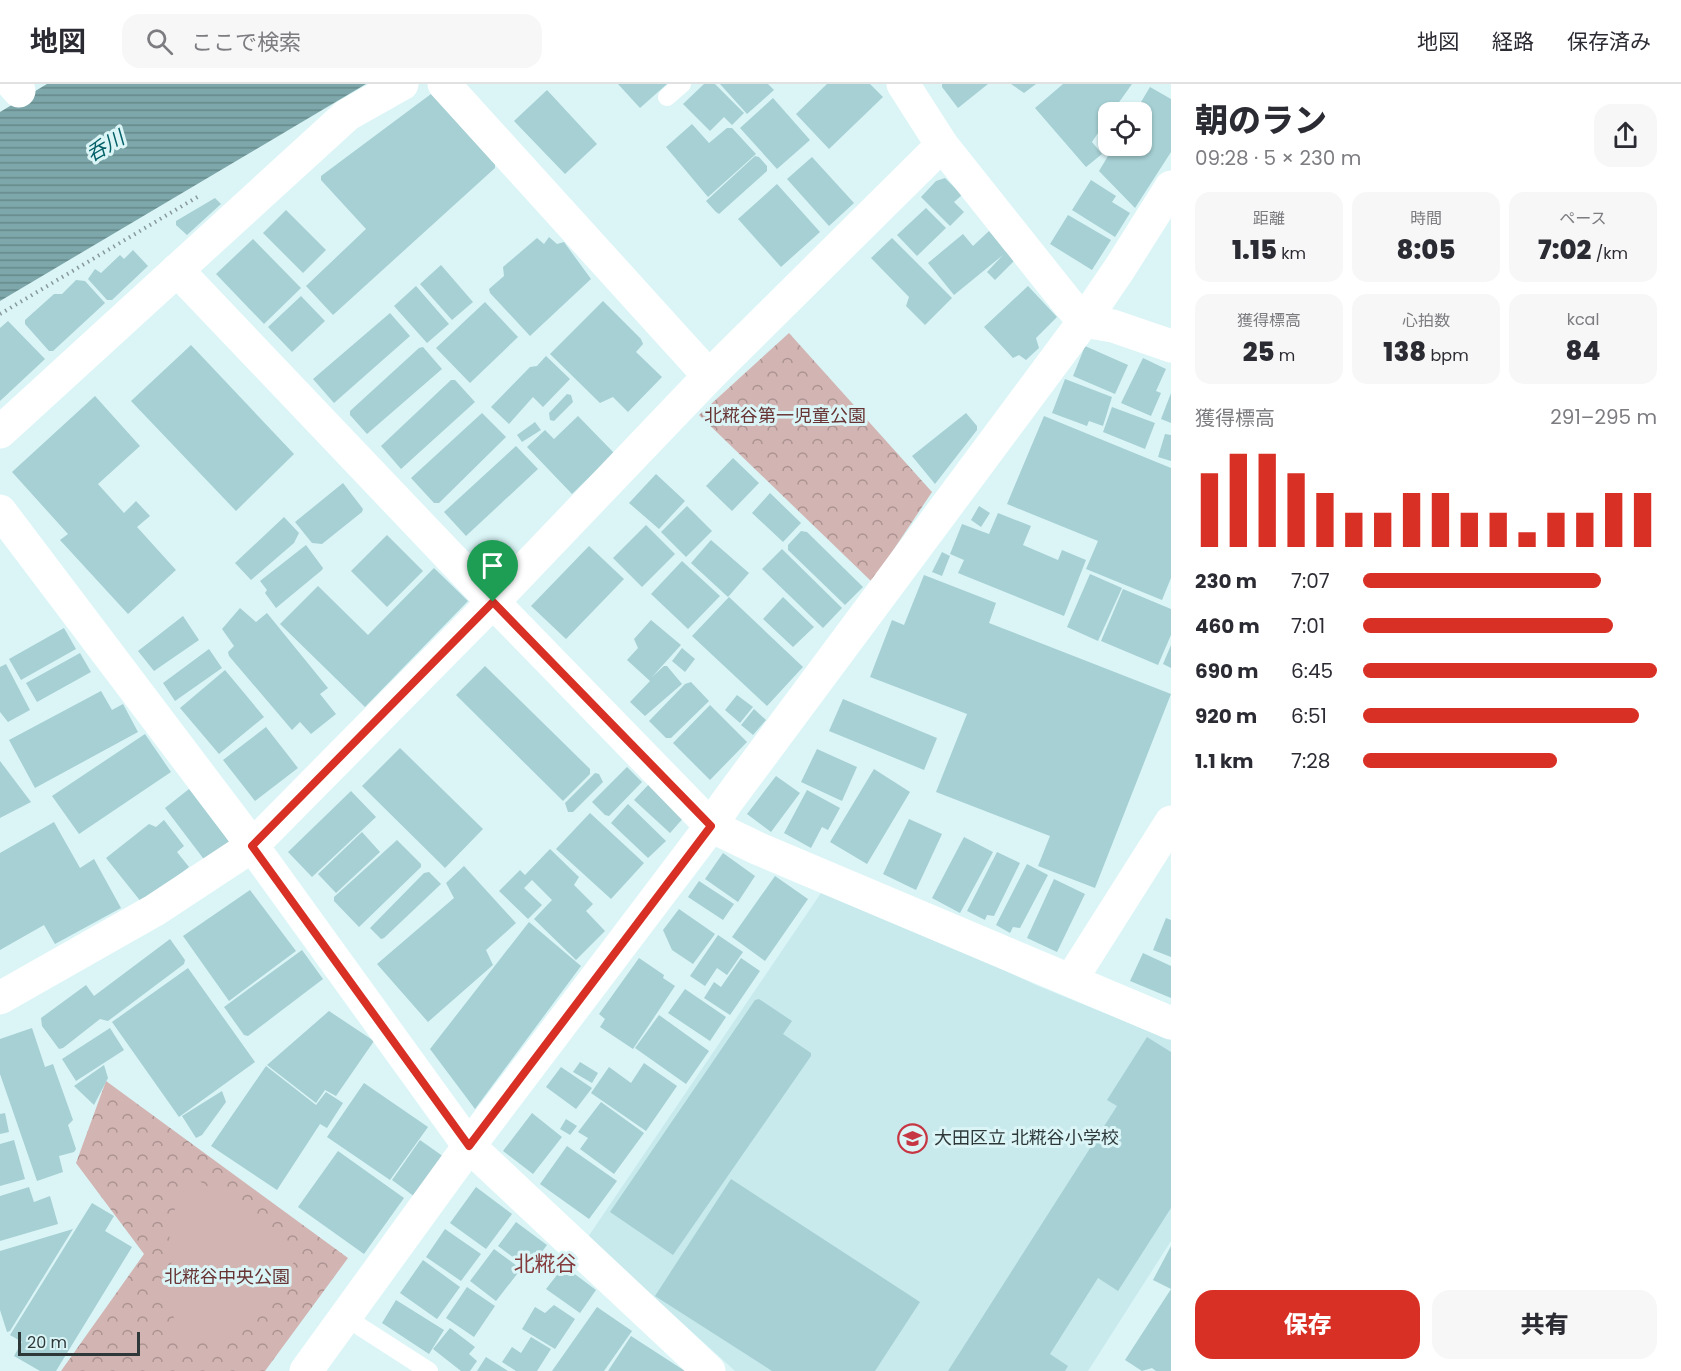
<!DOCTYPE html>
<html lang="ja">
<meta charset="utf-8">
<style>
body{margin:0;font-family:Poppins,"Noto Sans JP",sans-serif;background:#f7f7f7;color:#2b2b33;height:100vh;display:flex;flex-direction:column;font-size:22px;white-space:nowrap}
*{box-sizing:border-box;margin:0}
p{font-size:20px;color:#7c7c81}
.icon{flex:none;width:33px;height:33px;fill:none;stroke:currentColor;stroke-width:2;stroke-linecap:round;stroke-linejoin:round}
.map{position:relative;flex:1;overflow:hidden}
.sheet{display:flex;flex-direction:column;background:#fff;width:510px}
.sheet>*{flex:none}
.controls{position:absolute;left:1098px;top:18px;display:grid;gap:12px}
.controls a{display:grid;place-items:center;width:54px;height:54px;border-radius:12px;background:#fff;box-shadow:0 2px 4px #0004;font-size:30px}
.scale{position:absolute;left:18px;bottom:15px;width:122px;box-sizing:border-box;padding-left:6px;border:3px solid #2e3839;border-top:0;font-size:16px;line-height:21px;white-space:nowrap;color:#2e3839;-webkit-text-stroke:4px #dbf5f7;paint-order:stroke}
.pin{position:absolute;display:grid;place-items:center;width:51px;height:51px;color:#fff;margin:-62px -26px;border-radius:50% 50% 50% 0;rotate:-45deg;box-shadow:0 0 6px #0007}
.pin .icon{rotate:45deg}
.round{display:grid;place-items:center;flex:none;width:63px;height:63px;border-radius:18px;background:#f7f7f7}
.summary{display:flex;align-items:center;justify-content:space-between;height:102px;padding:0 24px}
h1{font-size:33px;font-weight:800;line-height:45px}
.metrics{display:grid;grid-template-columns:repeat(3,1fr);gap:9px;height:102px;padding:6px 24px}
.metrics div{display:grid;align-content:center;border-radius:15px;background:#f7f7f7;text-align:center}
.metrics b{font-size:26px;font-weight:800}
.metrics small{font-size:16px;font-weight:400}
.metrics p{font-size:16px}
.chart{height:168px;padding:12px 24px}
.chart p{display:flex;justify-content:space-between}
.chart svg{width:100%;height:108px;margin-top:6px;stroke:#d93025;stroke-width:6}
.cta{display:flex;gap:12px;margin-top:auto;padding:12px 24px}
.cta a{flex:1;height:69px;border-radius:18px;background:#d93025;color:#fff;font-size:24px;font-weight:800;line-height:69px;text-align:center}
.cta a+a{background:#f7f7f7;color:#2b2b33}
ul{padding:0 24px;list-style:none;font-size:20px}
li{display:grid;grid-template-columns:96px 72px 1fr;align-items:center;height:45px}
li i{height:15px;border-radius:8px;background:#d93025}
header{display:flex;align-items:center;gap:36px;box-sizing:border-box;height:84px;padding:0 30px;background:#fff;border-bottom:2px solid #e1e1e2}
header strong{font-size:28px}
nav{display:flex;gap:33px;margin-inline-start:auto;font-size:21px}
.search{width:420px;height:54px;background:#f7f7f7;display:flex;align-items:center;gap:15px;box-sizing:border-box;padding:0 21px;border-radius:18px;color:#7c7c81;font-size:22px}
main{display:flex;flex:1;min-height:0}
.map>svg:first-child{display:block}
.built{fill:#c8eaed}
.forest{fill:url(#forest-crowns)}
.pitch{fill:#d2b4b2}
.water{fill:url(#water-rules)}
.building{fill:#a6d0d4}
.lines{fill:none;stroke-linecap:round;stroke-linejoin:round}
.path{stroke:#87999b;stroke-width:4;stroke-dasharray:1.5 4.5;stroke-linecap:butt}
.lane{stroke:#fff;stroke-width:18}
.street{stroke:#fff;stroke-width:33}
.route-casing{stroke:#fff;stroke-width:12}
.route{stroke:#d93025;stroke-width:8}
.labels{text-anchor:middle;stroke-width:6;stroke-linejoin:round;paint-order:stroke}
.park-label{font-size:18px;fill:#673333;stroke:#dbf5f7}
.poi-label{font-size:18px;fill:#2e3839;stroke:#dbf5f7;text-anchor:start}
.water-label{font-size:20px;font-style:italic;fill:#046167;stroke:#dbf5f7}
.quarter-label{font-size:21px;fill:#843b3d;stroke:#dbf5f7}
</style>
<header>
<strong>地図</strong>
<div class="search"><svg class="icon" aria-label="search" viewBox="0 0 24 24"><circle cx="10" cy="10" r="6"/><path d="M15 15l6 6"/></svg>ここで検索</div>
<nav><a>地図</a><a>経路</a><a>保存済み</a></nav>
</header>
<main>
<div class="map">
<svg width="1171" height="1287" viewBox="0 0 1171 1287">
<defs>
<pattern id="forest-crowns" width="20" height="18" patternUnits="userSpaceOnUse" patternTransform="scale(1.5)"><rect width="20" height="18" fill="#d2b4b2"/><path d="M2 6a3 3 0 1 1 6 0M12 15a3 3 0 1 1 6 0" fill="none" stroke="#ab9392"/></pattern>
<pattern id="water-rules" width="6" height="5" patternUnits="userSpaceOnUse" patternTransform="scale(1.5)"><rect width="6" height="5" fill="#7da7aa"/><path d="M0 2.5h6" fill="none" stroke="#67898b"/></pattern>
</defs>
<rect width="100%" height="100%" fill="#dbf5f7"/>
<path class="built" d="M825,803L1038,902L1171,956V1157L1088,1287H735L588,1153Z"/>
<g class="forest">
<path d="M789,249L932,408L872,498L699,331Z"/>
<path d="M106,997L348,1174L265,1287H61L144,1170L76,1079Z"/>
</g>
<path class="pitch" d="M192,1092L301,1166C284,1195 251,1255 214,1259C204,1260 191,1255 182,1253L159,1198L174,1175L167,1141Z"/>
<path class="water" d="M47,0H366L0,217V28Z"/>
<g class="building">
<path d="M618,0H667L640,24Z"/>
<path d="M704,0H715L744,29L732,41L724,33L710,47L683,20Z"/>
<path d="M720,0H768L774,6L747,30Z"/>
<path d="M827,0H870L883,13L829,65L796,30Z"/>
<path d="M942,0H988L958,24L942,3Z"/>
<path d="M1011,0H1036L1024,9Z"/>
<path d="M1063,0H1132L1112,28H1108V34L1092,58L1102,70L1086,83L1035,24Z"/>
<path d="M1150,3L1171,15V68L1135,124L1099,87L1114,62H1142V28H1135Z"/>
<path d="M547,6L597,60L565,90L514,37Z"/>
<path d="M431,10L495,80V84L333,231L306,202L366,145L321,96V92Z"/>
<path d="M773,14L810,56L777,85L740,44Z"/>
<path d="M692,40L709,59L727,44H732L756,70L708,113L666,63Z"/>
<path d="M755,72L759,73L767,82V87L719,130L716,128L706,117Z"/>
<path d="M812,73L854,119L829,142L787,95Z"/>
<path d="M945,94L962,111L954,118L964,128L950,142L921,113L936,97Z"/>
<path d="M1091,96L1116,112L1112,118L1130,129L1115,153L1072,126Z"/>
<path d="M777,100L820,148L781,183L738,135Z"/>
<path d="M215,114L221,120L187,151L176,141V137Z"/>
<path d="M926,124L946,144L917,172L897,151Z"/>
<path d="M286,126L326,166L303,189L263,149Z"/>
<path d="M1068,131L1111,156L1092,186L1050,160Z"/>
<path d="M989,147L1006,168L1008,166L1017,174L995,196L987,188L1003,171L954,211L928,179L963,150L973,162Z"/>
<path d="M549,153L557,160L564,158L591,195L530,252L490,209L489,205L504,192L503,183L537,154L544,160Z"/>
<path d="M892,154L952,214L925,241L906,222L909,213L871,174Z"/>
<path d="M253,155L301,204L264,240L216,190Z"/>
<path d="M133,166L148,182L112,216H107L88,195L95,185L101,189L120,171L124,175Z"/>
<path d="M441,181L473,218L452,236L420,200Z"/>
<path d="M76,196L85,197L105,219L53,267H49L25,240V236L54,210H62Z"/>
<path d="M416,202L449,240L427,259L394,222Z"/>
<path d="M1028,202L1057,233L1036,254L1039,264L1026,276L1019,271L1013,274L984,243Z"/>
<path d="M301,212L325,237L292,268L268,243Z"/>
<path d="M603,217L641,255L643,260L636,268L662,293L628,328L613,313L600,319L550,270Z"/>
<path d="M485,218L518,253L470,299L436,264Z"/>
<path d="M390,229L410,252L334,319L313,295Z"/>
<path d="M8,237L45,275L0,317V244Z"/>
<path d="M191,261L294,370L236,427L131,317Z"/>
<path d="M1085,262L1128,281L1115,310L1073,292Z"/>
<path d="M423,263L442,285L367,350L350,331V327L419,264Z"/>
<path d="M546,272L570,295L543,323L533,313L509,340L491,323L530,283L537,282Z"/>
<path d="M1143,274L1166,285L1156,307L1161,309L1151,332L1121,319Z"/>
<path d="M1065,295L1112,313L1103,342L1089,337L1087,342L1052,329Z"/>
<path d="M451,296H455L475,318L401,385L381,362Z"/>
<path d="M1171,309V339L1161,335Z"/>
<path d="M567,310L571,311L573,318L554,337L550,336L549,329Z"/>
<path d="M95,312L140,362L98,400L124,429L136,417L150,432L137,443L176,486L128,530L60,456L68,450L12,388Z"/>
<path d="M1112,323L1155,339L1145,365L1103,348Z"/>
<path d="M482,329L506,353L439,419H434L411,394Z"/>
<path d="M966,329L977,342V346L935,400L912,372Z"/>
<path d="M578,332L614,369L572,410L527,363L545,346L554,355Z"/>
<path d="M1044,332L1171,384V494L1162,516L1086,485L1098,457L1007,420Z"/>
<path d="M535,338L541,346L522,358L517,351Z"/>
<path d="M1165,350L1171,351V377L1158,373Z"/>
<path d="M516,362L538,385L466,452L444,428Z"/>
<path d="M733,374L759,399L732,427L706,402Z"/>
<path d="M656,390L685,417L659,445L629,419Z"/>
<path d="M343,399L363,425L362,428L322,460L312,459L295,438Z"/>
<path d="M770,409L801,439L783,458L752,429Z"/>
<path d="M687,422L712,447L686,473L661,448Z"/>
<path d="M979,422L990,429L981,443L971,436Z"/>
<path d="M998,429L1031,442L1023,461L1058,476L1062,466L1086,476L1064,532L958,489L964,476L950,470L962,440L989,450Z"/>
<path d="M284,433L299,449L294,459L251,496L235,479Z"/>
<path d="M646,441L675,470L642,503L613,474Z"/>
<path d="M801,447L807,448L863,503L845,521L788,466V461Z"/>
<path d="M387,451L423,487L387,523L351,487Z"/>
<path d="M711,456L749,489L728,513L691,479Z"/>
<path d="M306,461L323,484L322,486L276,524L265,509L267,506L260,497Z"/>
<path d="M589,462L624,495L566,555L531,522Z"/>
<path d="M782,465L842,524L823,544L762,485Z"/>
<path d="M942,468L950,472L942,492L932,488Z"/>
<path d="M682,477L720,512L688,545L651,510Z"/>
<path d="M434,484L468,517L365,623L280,540L318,502L368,551Z"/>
<path d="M1090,490L1122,504L1098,557L1067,543Z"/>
<path d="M924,491L996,519L989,539L1171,610L1095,804L1038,782L1050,752L936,708L967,630L870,593L892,536L904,541Z"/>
<path d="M1123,505L1171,525V551L1158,581L1101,557Z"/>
<path d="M729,513L803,583L767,622L692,552Z"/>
<path d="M783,513L814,543L793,563L763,535Z"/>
<path d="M240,524L256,538L267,529L328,604L320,610L336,630L311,650L300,638L292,646L229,572L228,568L234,562L222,545Z"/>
<path d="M183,532L199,556L154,587L138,567Z"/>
<path d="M651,536L681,561L652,593L664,582H667L682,600L645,632L630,618L650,597L627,576L638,564L634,555Z"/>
<path d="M64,544L76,565L21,596L9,575Z"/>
<path d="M1171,561V584L1163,580Z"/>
<path d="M682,564L695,575L685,588L672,577Z"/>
<path d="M209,565L222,584L175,617L163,599Z"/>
<path d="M80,569L91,588L37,618L26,599Z"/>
<path d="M6,580L30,626L8,638L0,628V583Z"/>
<path d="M485,582L590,685V690L563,717L456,611Z"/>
<path d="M225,586L264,633L219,670L180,624Z"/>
<path d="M691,598L709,617L671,654H666L649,637L685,600Z"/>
<path d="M101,607L112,626L123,620L138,648L35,704L9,656Z"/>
<path d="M737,611L753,623L740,639L725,626Z"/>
<path d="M843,615L937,654L924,686L829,647Z"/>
<path d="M710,621L747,658L710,696L673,659Z"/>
<path d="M754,625L766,636L753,651L741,641Z"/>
<path d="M266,643L298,684L255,717L223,676Z"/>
<path d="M145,650L171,688L79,750L52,712Z"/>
<path d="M400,664L483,745L445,784L362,702Z"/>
<path d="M817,665L857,683L842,717L801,698Z"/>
<path d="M0,677L31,718L0,734Z"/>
<path d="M627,683L642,698L609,732L605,731L592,718Z"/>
<path d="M874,685L910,708L867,780L830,758Z"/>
<path d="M595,689L599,690L603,698L573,728H568L565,719Z"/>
<path d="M776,692L800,709L771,748L747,730Z"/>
<path d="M651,698L686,731L670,749L634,716Z"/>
<path d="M189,705L231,760L206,778L165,724Z"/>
<path d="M807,706L840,724L828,746L822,743L811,764L784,749Z"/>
<path d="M351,707L376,733L312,793L288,768Z"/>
<path d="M628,720L666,757L648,774L611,739Z"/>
<path d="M590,729L644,779L611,815L556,765Z"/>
<path d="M909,735L942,750L916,806L883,790Z"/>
<path d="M164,736L184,762L177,768L189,783L142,819L106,774L149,740L156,743Z"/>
<path d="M54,738L80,784L94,775L121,824L55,860L44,841L0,866V769Z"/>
<path d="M362,748L380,768L336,809L318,790Z"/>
<path d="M964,753L993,768L960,829L932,814Z"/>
<path d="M397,756L421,780V783L359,843L334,817V813Z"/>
<path d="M550,765L579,793L574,801L593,820L586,827L605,847L576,876L534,835L552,816L532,796L524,804L542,821L528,835L499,807L520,786L525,791Z"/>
<path d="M997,768L1020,779L994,832L987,831L985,836L967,827Z"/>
<path d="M723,769L755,792L738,818L705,795Z"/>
<path d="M1027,780L1048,791L1020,844L1013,843L1010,849L996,841Z"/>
<path d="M464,782L516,839L486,866L493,881L428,938L377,880L454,814L446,799Z"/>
<path d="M429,788L441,800L384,854L381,855L370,844L424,789Z"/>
<path d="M775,792L808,815L765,877L732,853Z"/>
<path d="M1054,795L1085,810L1057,868L1027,854Z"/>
<path d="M699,797L734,820L723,836L688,813Z"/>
<path d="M250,806L296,867L229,917L183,852Z"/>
<path d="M679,825L715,850L693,880L672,866L663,846Z"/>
<path d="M1166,834L1171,836V873L1153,866Z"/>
<path d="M529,838L581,882L475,1025L430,965Z"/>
<path d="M718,851L743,868L727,891L717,884L705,902L690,892Z"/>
<path d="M170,855L185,876L184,880L108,937L100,935L63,964L59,965L42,942L41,934L86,901L94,912Z"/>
<path d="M302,866L323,895L248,952L244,951L224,923Z"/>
<path d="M1143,869L1171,882V914L1130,897Z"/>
<path d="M639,874L664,891L663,894L675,902L633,965L600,943L605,935L599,930Z"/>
<path d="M741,874L760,887L730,931L704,914L714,898L721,903Z"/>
<path d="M188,884L255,978L179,1033L112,938Z"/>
<path d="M685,905L726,933L710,957L668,929Z"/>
<path d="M759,915L792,937L783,950L811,969V972L673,1171L610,1128L755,916Z"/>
<path d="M329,927L374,957L336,1012L325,1006L316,1019L267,981Z"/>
<path d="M659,931L709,967L686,1000L635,964Z"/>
<path d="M32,944L45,983L53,980L73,1036L68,1041L76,1065L74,1068L59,1072L63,1088L37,1097L0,990V955Z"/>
<path d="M110,944L124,966L76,997L62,975Z"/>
<path d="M1147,953L1171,968V1124L1118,1207L1098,1194L1050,1270L1068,1282L1065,1287H948L1117,1022L1107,1016Z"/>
<path d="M580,978L598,989L592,999L573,988Z"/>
<path d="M644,979L677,1002L646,1047L591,1009L609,983L631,999Z"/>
<path d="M104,981L108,994L94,1021L74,1002Z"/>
<path d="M266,982L316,1021L326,1008L343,1019L327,1044L320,1040L277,1106L211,1062Z"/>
<path d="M561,983L592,1004L576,1025L546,1003Z"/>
<path d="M364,999L428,1043L390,1096L327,1053Z"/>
<path d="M222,1007L226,1018L202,1051L196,1054L182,1032Z"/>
<path d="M601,1018L644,1049L614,1090L580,1065L588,1054L578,1048Z"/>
<path d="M5,1029L9,1048L0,1050V1030Z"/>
<path d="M532,1029L562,1053L533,1090L503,1067Z"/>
<path d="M566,1035L577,1042L570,1051L560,1045Z"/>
<path d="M14,1056L25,1095L0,1102V1060Z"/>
<path d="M420,1056L444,1073L415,1113L392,1096Z"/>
<path d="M567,1062L617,1097L589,1135L540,1100Z"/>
<path d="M338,1067L404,1114L364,1170L298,1123Z"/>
<path d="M731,1095L920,1218L875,1287H772L655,1212Z"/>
<path d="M29,1103L34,1118L50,1112L58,1140L0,1157V1112Z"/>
<path d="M476,1103L512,1130L486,1165L450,1139Z"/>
<path d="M92,1119L114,1132L105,1147L132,1163L56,1287H40L14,1272L22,1258L10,1251Z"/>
<path d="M516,1138L547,1161L529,1185L498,1162Z"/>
<path d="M73,1145L10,1247L7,1248L0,1226V1167Z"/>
<path d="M445,1145L481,1170L461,1197L426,1173Z"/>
<path d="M1171,1162V1287H1156L1152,1284L1142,1287L1125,1276L1171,1205L1153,1196Z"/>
<path d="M494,1165L521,1185L496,1217L470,1197Z"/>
<path d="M423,1176L460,1203L437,1235L400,1209Z"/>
<path d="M564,1182L596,1206L580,1229L546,1205Z"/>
<path d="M467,1203L495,1222L474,1253L446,1234Z"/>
<path d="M396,1216L444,1246L429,1270L382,1239Z"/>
<path d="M554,1221L575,1235L555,1265L522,1245L535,1223L545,1229Z"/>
<path d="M597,1223L632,1247L604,1287H552Z"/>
<path d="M450,1244L475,1263L469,1270L477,1277L470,1287H461L433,1265Z"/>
<path d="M631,1252L685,1287H608Z"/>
<path d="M531,1253L551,1265L537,1287H516L502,1278L512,1263L521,1269Z"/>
<path d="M486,1273L508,1287H477Z"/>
</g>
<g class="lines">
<path class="path" d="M0,230L199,112"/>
<g class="lane">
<path d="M667,13L682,0"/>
<path d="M345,1233L429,1287"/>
</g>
<g class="street">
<path d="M13,0L19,7"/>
<path d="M444,0L709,292"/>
<path d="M903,0L942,61L1067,218L1084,237L1113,242L1171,262"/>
<path d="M177,186L493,518L711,742L759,765L1171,939"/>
<path d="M0,348L347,31L402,0"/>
<path d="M0,427L238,742L469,1062L709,1287"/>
<path d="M1071,896L1171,738"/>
<path d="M0,914L155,826L252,762L493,518L709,292L942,61"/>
<path d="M306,1287L469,1062L711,742L726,719L1084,237L1120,184L1171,103"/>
</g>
</g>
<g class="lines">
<defs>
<path id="route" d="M493,518L711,742L469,1062L252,762Z"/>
</defs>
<use href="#route" class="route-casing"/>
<use href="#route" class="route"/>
</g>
<defs>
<symbol id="school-ring" viewBox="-11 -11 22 22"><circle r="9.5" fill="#dbf5f7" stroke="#c73643" stroke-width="1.5"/><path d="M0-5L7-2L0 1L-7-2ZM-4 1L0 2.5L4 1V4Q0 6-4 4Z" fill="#c73643"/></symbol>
</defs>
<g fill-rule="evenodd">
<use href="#school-ring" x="896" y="1038" width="33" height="33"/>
</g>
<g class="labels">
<g class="park-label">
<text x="785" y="338">北糀谷第一児童公園</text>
<text x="227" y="1199">北糀谷中央公園</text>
</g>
<g class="poi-label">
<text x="934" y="1060">大田区立 北糀谷小学校</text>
</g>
<g class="water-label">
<text transform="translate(105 62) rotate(-30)" y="7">呑川</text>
</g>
<g class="quarter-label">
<text x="545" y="1187">北糀谷</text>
</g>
</g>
</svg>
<div class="controls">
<a><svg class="icon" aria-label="locate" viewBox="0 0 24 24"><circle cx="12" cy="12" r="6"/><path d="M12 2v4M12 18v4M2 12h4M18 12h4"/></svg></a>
</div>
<div class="scale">20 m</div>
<div class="pin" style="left:493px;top:518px;background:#1e9e55"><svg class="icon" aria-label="arrive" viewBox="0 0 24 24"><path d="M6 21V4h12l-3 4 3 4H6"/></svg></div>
</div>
<section class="sheet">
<div class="summary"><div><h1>朝のラン</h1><p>09:28 · 5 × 230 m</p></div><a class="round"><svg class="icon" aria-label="share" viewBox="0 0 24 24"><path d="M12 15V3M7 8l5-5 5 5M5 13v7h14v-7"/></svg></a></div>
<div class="metrics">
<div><p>距離</p><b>1.15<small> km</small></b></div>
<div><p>時間</p><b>8:05</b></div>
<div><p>ペース</p><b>7:02<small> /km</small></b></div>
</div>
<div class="metrics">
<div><p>獲得標高</p><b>25<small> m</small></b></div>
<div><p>心拍数</p><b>138<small> bpm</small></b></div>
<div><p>kcal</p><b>84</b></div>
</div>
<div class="chart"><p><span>獲得標高</span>291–295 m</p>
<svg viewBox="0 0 160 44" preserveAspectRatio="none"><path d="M5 44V14M15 44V6M25 44V6M35 44V14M45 44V22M55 44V30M65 44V30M75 44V22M85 44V22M95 44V30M105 44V30M115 44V38M125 44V30M135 44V30M145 44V22M155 44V22"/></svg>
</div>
<ul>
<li><b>230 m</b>7:07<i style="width:81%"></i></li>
<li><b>460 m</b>7:01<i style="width:85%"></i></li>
<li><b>690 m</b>6:45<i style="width:100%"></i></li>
<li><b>920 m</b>6:51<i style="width:94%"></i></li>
<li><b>1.1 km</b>7:28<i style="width:66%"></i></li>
</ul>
<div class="cta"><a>保存</a><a>共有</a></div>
</section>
</main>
